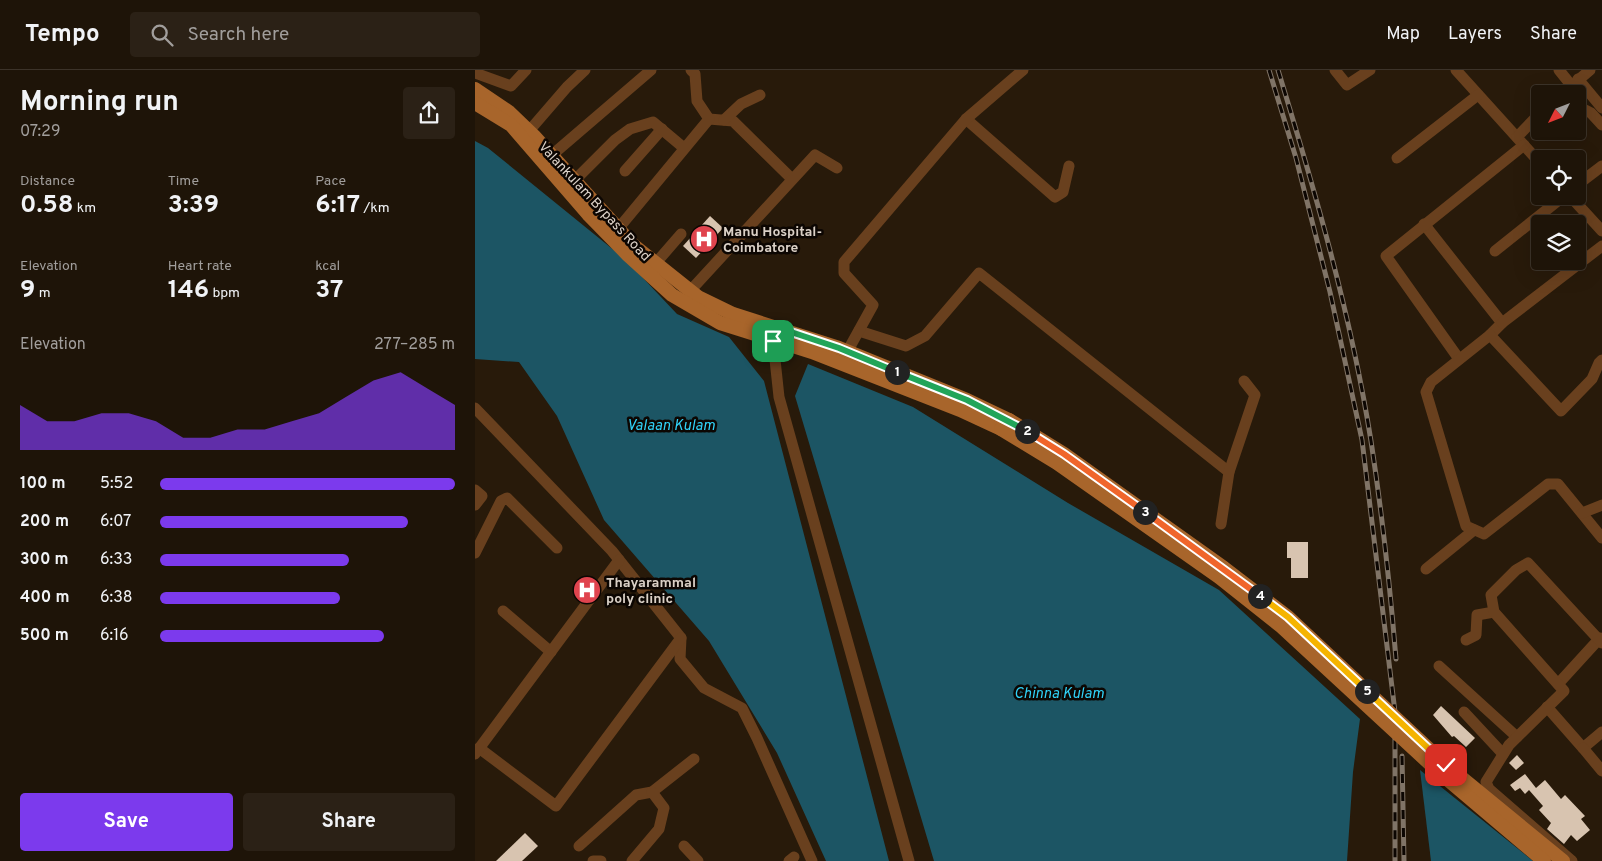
<!DOCTYPE html>
<meta charset="utf-8">
<style>
body{margin:0;font-family:Overpass,sans-serif;background:#2b2116;color:#f1f3f6;height:100vh;display:flex;flex-direction:column;font-size:19px;white-space:nowrap}
*{box-sizing:border-box;margin:0}
p{font-size:16px;color:#a19e9c}
.icon{flex:none;width:28px;height:28px;fill:none;stroke:currentColor;stroke-width:2;stroke-linecap:round;stroke-linejoin:round}
.map{position:relative;flex:1;overflow:hidden}
.panel{display:flex;flex-direction:column;background:#1e1408;width:475px}
.panel>*{flex:none}
.needle{width:32px;rotate:228deg}
.fabs{position:absolute;left:1056px;top:15px;display:grid;gap:10px}
.fabs a{display:grid;place-items:center;width:55px;height:55px;border-radius:5px;background:#1e1408;box-shadow:0 5px 20px #0002,0 0 0 1px #3c3329;font-size:25px}
.pin{position:absolute;display:grid;place-items:center;width:42px;height:42px;color:#fff;margin:-21px;border-radius:10px;box-shadow:0 2px 8px #0006}
.km{position:absolute;width:25px;height:25px;margin:-12px;border-radius:50%;background:#222;color:#fff;font-size:14px;line-height:25px;text-align:center}
.round{display:grid;place-items:center;flex:none;width:52px;height:52px;border-radius:5px;background:#2b2116}
.overview{display:flex;align-items:center;justify-content:space-between;height:85px;padding:0 20px}
h1{font-size:28px;font-weight:700;line-height:38px}
.figures{display:grid;grid-template-columns:repeat(3,1fr);gap:8px;height:85px;padding:5px 20px}
.figures div{display:grid;align-content:center}
.figures b{font-size:25px;font-weight:700}
.figures small{font-size:14px;font-weight:400}
.figures p{font-size:14px}
.chart{height:140px;padding:10px 20px}
.chart p{display:flex;justify-content:space-between}
.chart svg{width:100%;height:90px;margin-top:5px;fill:#7c3aed;opacity:.7}
.action{display:flex;gap:10px;margin-top:auto;padding:10px 20px}
.action a{flex:1;height:58px;border-radius:5px;background:#7c3aed;color:#fff;font-size:20px;font-weight:700;line-height:58px;text-align:center}
.action a+a{background:#2b2116;color:#f1f3f6}
ul{padding:0 20px;list-style:none;font-size:16px}
li{display:grid;grid-template-columns:80px 60px 1fr;align-items:center;height:38px}
li i{height:12px;border-radius:6px;background:#7c3aed}
header{display:flex;align-items:center;gap:30px;box-sizing:border-box;height:70px;padding:0 25px;background:#1e1408;border-bottom:1px solid #3c3329}
header strong{font-size:24px}
nav{display:flex;gap:28px;margin-inline-start:auto;font-size:18px}
.search{width:350px;height:45px;background:#2b2116;display:flex;align-items:center;gap:12px;box-sizing:border-box;padding:0 18px;border-radius:5px;color:#a19e9c;font-size:19px}
main{display:flex;flex:1;min-height:0}
.map>svg:first-child{display:block}
.water{fill:#1c5564}
.building{fill:#d8c4b0}
.lines{fill:none;stroke-linecap:round;stroke-linejoin:round}
.minor{stroke:#69401e;stroke-width:11}
.major{stroke:#a8652b;stroke-width:14}
.rail-casing{stroke:#807467;stroke-width:5}
.rail{stroke:#0c0602;stroke-width:3;stroke-dasharray:9;stroke-linecap:butt}
.major-bridge{stroke:#a8652b;stroke-width:14}
.split-1-casing{stroke:#fff;stroke-width:10}
.split-2-casing{stroke:#fff;stroke-width:10}
.split-3-casing{stroke:#fff;stroke-width:10}
.split-4-casing{stroke:#fff;stroke-width:10}
.split-5-casing{stroke:#fff;stroke-width:10}
.split-6-casing{stroke:#fff;stroke-width:10}
.split-1{stroke:#22a559;stroke-width:6}
.split-2{stroke:#22a559;stroke-width:6}
.split-3{stroke:#f0652b;stroke-width:6}
.split-4{stroke:#f0652b;stroke-width:6}
.split-5{stroke:#f5b400;stroke-width:6}
.split-6{stroke:#f5b400;stroke-width:6}
.labels{text-anchor:middle;stroke-width:5;stroke-linejoin:round;paint-order:stroke}
.street-label{font-size:14px;fill:#dad0c6;stroke:#0c0602}
.poi-label{font-size:14px;font-weight:bold;fill:#dad0c6;stroke:#0c0602;text-anchor:start}
.water-label{font-size:15px;font-style:italic;fill:#30d2f8;stroke:#0c0602}
</style>
<header>
<strong>Tempo</strong>
<div class="search"><svg class="icon" aria-label="search" viewBox="0 0 24 24"><circle cx="10" cy="10" r="6"/><path d="M15 15l6 6"/></svg>Search here</div>
<nav><a>Map</a><a>Layers</a><a>Share</a></nav>
</header>
<main>
<section class="panel">
<div class="overview"><div><h1>Morning run</h1><p>07:29</p></div><a class="round"><svg class="icon" aria-label="share" viewBox="0 0 24 24"><path d="M12 15V3M7 8l5-5 5 5M5 13v7h14v-7"/></svg></a></div>
<div class="figures">
<div><p>Distance</p><b>0.58<small> km</small></b></div>
<div><p>Time</p><b>3:39</b></div>
<div><p>Pace</p><b>6:17<small> /km</small></b></div>
</div>
<div class="figures">
<div><p>Elevation</p><b>9<small> m</small></b></div>
<div><p>Heart rate</p><b>146<small> bpm</small></b></div>
<div><p>kcal</p><b>37</b></div>
</div>
<div class="chart"><p><span>Elevation</span>277–285 m</p>
<svg viewBox="0 0 160 44" preserveAspectRatio="none"><path d="M0 44V22L10 30L20 30L30 26L40 26L50 30L60 38L70 38L80 34L90 34L100 30L110 26L120 18L130 10L140 6L150 14L160 22V44z"/></svg>
</div>
<ul>
<li><b>100 m</b>5:52<i style="width:100%"></i></li>
<li><b>200 m</b>6:07<i style="width:84%"></i></li>
<li><b>300 m</b>6:33<i style="width:64%"></i></li>
<li><b>400 m</b>6:38<i style="width:61%"></i></li>
<li><b>500 m</b>6:16<i style="width:76%"></i></li>
</ul>
<div class="action"><a>Save</a><a>Share</a></div>
</section>
<div class="map">
<svg width="1127" height="791" viewBox="0 0 1127 791">
<rect width="100%" height="100%" fill="#281a0a"/>
<g class="water">
<path d="M0,71L13,78L151,190L202,244L254,267L289,311L414,791H351L302,683L234,571L129,450L82,346L44,292L0,289Z"/>
<path d="M333,294L438,337L593,433L744,520L885,649L878,702L872,791H459L320,326Z"/>
<path d="M945,700L1058,791H956Z"/>
</g>
<g class="building">
<path d="M235,146L248,158L221,188L208,176Z"/>
<path d="M812,472H833V508H816V488H812Z"/>
<path d="M966,636L1000,668L991,677L979,666L977,667L958,645Z"/>
<path d="M1042,685L1049,693L1041,700L1034,693Z"/>
<path d="M1050,704L1061,718L1070,710L1086,729L1090,725L1110,746L1106,749L1115,760L1102,771L1096,765L1089,774L1072,759L1076,753L1064,740L1068,736L1054,720L1050,724L1045,718L1040,721L1035,715Z"/>
<path d="M50,763L63,776L47,791H21Z"/>
</g>
<g class="lines">
<g class="minor">
<path d="M860,0L872,15L895,0"/>
<path d="M981,0L1065,93"/>
<path d="M1084,0L1096,15"/>
<path d="M0,3L36,16L51,0"/>
<path d="M1103,9L1127,38"/>
<path d="M1087,24L1115,0"/>
<path d="M1102,36L1116,43L1127,55"/>
<path d="M234,49L258,51L317,109"/>
<path d="M491,49L580,127L588,122L594,96"/>
<path d="M249,50L266,34L285,25"/>
<path d="M54,61L92,17L110,0"/>
<path d="M1042,67L1065,43"/>
<path d="M77,85L176,0"/>
<path d="M922,88L1003,25"/>
<path d="M150,101L187,59"/>
<path d="M99,111L140,70L155,59L178,52L209,78"/>
<path d="M1102,115L1127,96"/>
<path d="M1095,126L1127,161"/>
<path d="M949,154L1027,253L1015,265"/>
<path d="M143,159L234,49L222,31L220,4L216,0"/>
<path d="M1020,181L1089,126"/>
<path d="M180,194L206,164"/>
<path d="M215,221L340,85L362,98"/>
<path d="M1027,253L1127,176"/>
<path d="M384,261L431,276L450,266L504,203L754,402"/>
<path d="M300,264L298,271L304,327L434,791"/>
<path d="M372,282L398,235L369,203V192L491,49L548,0"/>
<path d="M984,289L911,186L1049,75"/>
<path d="M1127,290L1124,293L1117,309L1086,341L1015,265L956,312L951,322L991,456L1009,464L1073,414H1083L1127,468"/>
<path d="M0,338L137,481L206,568L205,589L229,618L267,638L282,668L337,791"/>
<path d="M0,420L7,426L0,435"/>
<path d="M1107,443L1127,435"/>
<path d="M746,454L754,402L780,325L769,311"/>
<path d="M0,483L26,431L32,428L82,478"/>
<path d="M951,499L999,460"/>
<path d="M28,541L76,582"/>
<path d="M991,570L1001,565L1002,545L1019,542"/>
<path d="M964,596L1042,667"/>
<path d="M1083,614L1125,568"/>
<path d="M1072,637L1108,678L1127,662"/>
<path d="M989,642L1028,684"/>
<path d="M4,678L81,736L206,568"/>
<path d="M1108,678L1127,701"/>
<path d="M0,684L144,490"/>
<path d="M104,776L161,725L177,722L219,689"/>
<path d="M209,776L223,791"/>
<path d="M118,791H126"/>
<path d="M157,791L184,759L189,738L177,722"/>
<path d="M314,791L319,787"/>
<path d="M1097,791L1014,719L1011,712L1034,675L1089,621L1019,542L1016,525L1041,500L1053,493L1127,573"/>
</g>
<g class="major">
<path d="M0,19L34,42L59,66L158,175L223,227L258,244L364,278L492,330L534,350"/>
<path d="M0,33L36,55L113,144L153,185L197,225L245,253L337,282L485,340L526,359"/>
</g>
<defs>
<g id="rail">
<path d="M794,0L821,88L855,222L887,370L920,642V791"/>
<path d="M803,0C840,121 876,245 896,371C907,443 915,516 921,589"/>
<path d="M927,686L929,791"/>
</g>
</defs>
<use href="#rail" class="rail-casing"/>
<use href="#rail" class="rail"/>
<g class="major-bridge">
<path d="M534,350L589,384L749,498L813,547L971,695L1088,791"/>
<path d="M526,359L582,393L744,507L807,557L966,704L1069,791"/>
</g>
</g>
<g class="lines">
<defs>
<path id="split-1" d="M298,271L301,257L364,278L422,302"/>
<path id="split-2" d="M422,302L492,330L552,361"/>
<path id="split-3" d="M552,361L589,384L670,442"/>
<path id="split-4" d="M670,442L785,526"/>
<path id="split-5" d="M785,526L813,547L892,621"/>
<path id="split-6" d="M892,621L971,695"/>
</defs>
<use href="#split-1" class="split-1-casing"/>
<use href="#split-2" class="split-2-casing"/>
<use href="#split-3" class="split-3-casing"/>
<use href="#split-4" class="split-4-casing"/>
<use href="#split-5" class="split-5-casing"/>
<use href="#split-6" class="split-6-casing"/>
<use href="#split-1" class="split-1"/>
<use href="#split-2" class="split-2"/>
<use href="#split-3" class="split-3"/>
<use href="#split-4" class="split-4"/>
<use href="#split-5" class="split-5"/>
<use href="#split-6" class="split-6"/>
</g>
<defs>
<symbol id="hospital-disc" viewBox="-11 -11 22 22"><circle r="9.5" fill="#e0444e" stroke="#0c0602"/><path d="M-5-5h3v3.5h4V-5h3V5h-3V1.5h-4V5h-3Z" fill="#fff"/></symbol>
</defs>
<g fill-rule="evenodd">
<use href="#hospital-disc" x="213" y="153" width="32" height="32"/>
<use href="#hospital-disc" x="96" y="504" width="32" height="32"/>
</g>
<g class="labels">
<g class="street-label">
<text transform="translate(120 131) rotate(47)" y="5">Valankulam Bypass Road</text>
</g>
<g class="poi-label">
<text x="248" y="166">Manu Hospital-<tspan x="248" dy="16">Coimbatore</tspan></text>
<text x="131" y="517">Thayarammal<tspan x="131" dy="16">poly clinic</tspan></text>
</g>
<g class="water-label">
<text x="196" y="360">Valaan Kulam</text>
<text x="584" y="628">Chinna Kulam</text>
</g>
</g>
</svg>
<div class="fabs">
<a><svg class="needle" viewBox="-14 -14 28 28"><path d="M0-13l5 13h-10z" fill="#e53935"/><path d="M0 13l5-13h-10z" fill="#a19e9c"/></svg></a>
<a><svg class="icon" aria-label="locate" viewBox="0 0 24 24"><circle cx="12" cy="12" r="6"/><path d="M12 2v4M12 18v4M2 12h4M18 12h4"/></svg></a>
<a><svg class="icon" aria-label="layers" viewBox="0 0 24 24"><path d="M12 4l9 5-9 5-9-5zM3 14l9 5 9-5"/></svg></a>
</div>
<div class="pin" style="left:298px;top:271px;background:#1e9e55"><svg class="icon" aria-label="arrive" viewBox="0 0 24 24"><path d="M6 21V4h12l-3 4 3 4H6"/></svg></div>
<div class="pin" style="left:971px;top:695px;background:#d93025"><svg class="icon" aria-label="check" viewBox="0 0 24 24"><path d="M5 12l5 5 9-10"/></svg></div>
<b class="km" style="left:422px;top:302px">1</b>
<b class="km" style="left:552px;top:361px">2</b>
<b class="km" style="left:670px;top:442px">3</b>
<b class="km" style="left:785px;top:526px">4</b>
<b class="km" style="left:892px;top:621px">5</b>
</div>
</main>
